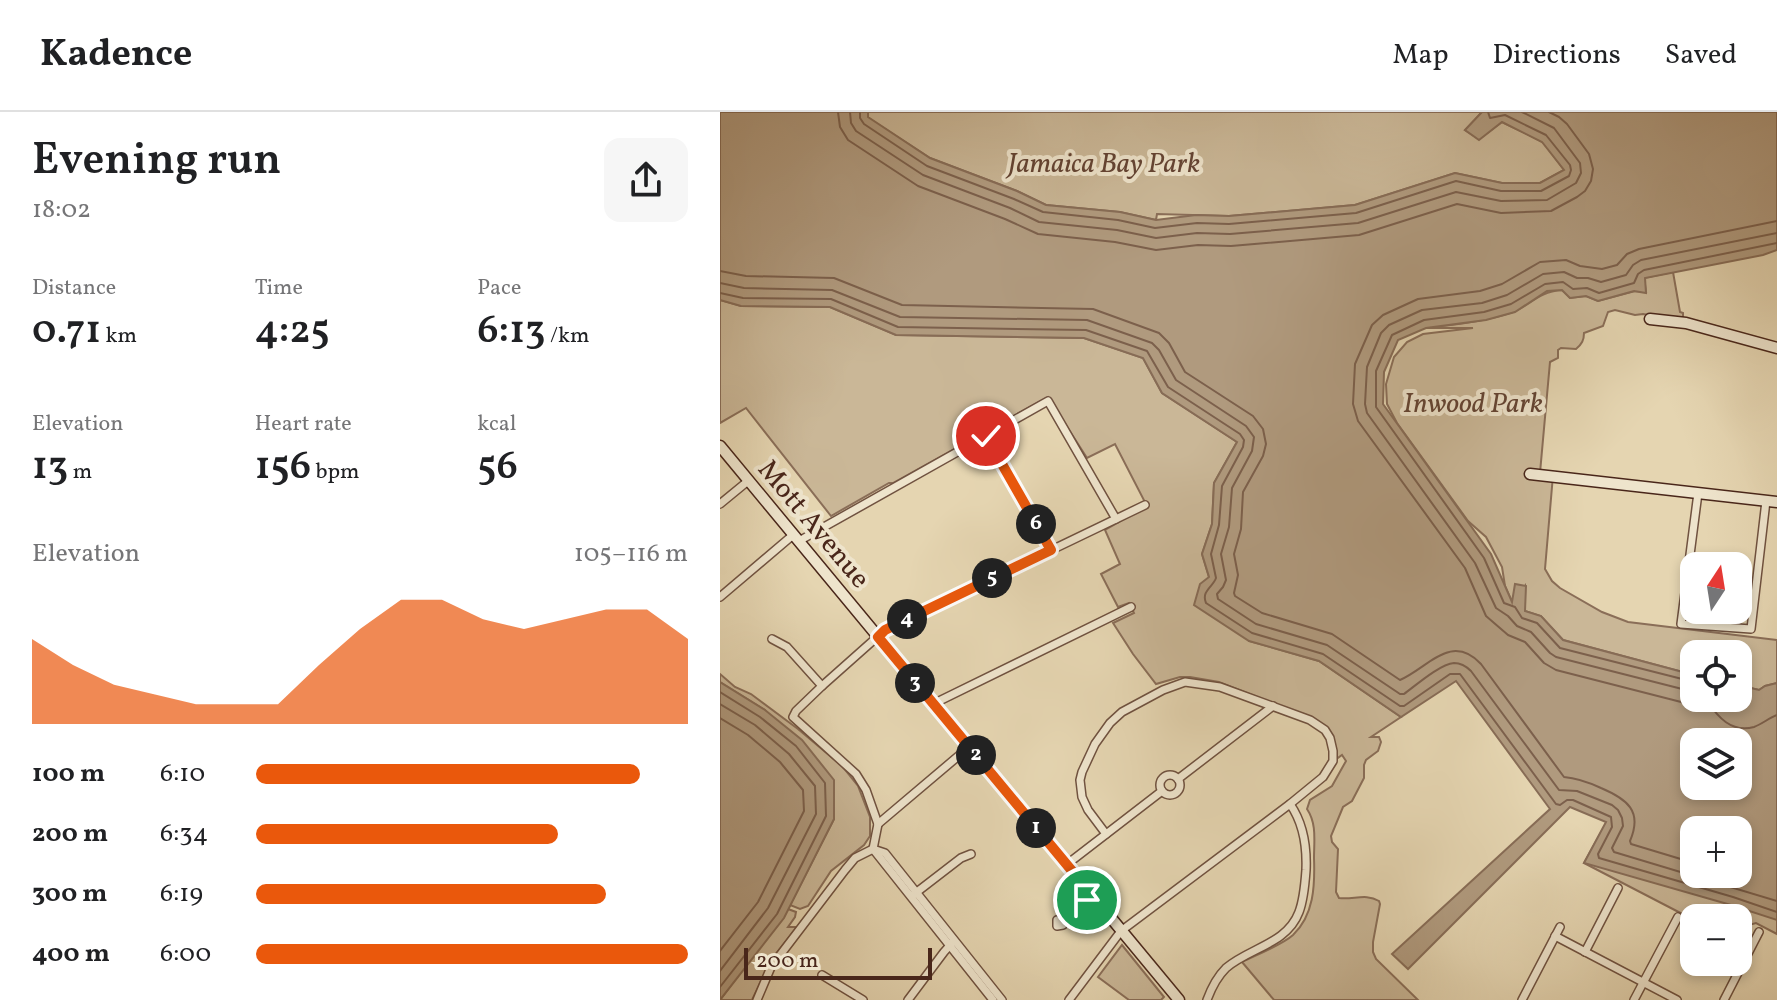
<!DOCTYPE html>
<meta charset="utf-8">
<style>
body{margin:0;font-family:Vollkorn,serif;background:#f6f6f6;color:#202124;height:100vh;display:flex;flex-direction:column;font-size:30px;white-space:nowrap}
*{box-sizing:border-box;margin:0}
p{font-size:26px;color:#757577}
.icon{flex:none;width:44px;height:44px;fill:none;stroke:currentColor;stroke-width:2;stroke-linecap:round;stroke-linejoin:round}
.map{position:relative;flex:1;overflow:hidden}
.details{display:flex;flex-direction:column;background:#fff;width:720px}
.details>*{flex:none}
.needle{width:52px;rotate:12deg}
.buttons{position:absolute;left:960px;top:440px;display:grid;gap:16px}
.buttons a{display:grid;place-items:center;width:72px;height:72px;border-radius:16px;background:#fff;box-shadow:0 4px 12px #0003;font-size:40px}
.scale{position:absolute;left:24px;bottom:20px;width:188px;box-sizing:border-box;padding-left:8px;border:4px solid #49261a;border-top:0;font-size:22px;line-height:28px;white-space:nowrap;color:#49261a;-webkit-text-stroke:6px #eee4cc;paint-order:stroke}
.pin{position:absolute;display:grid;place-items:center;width:68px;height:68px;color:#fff;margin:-34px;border:4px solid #fff;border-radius:50%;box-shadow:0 2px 8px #0007}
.km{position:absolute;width:40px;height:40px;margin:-20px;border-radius:50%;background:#222;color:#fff;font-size:22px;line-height:40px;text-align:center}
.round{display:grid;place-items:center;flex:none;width:84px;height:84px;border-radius:16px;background:#f6f6f6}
.summary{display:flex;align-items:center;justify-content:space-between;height:136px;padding:0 32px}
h1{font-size:44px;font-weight:600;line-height:60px}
.metrics{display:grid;grid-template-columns:repeat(3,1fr);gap:12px;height:136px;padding:8px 32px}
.metrics div{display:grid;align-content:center}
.metrics b{font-size:40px;font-weight:600}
.metrics small{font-size:22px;font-weight:400}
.metrics p{font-size:22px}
.chart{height:224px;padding:16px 32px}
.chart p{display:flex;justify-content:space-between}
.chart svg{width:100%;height:144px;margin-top:8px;fill:#ea580c;opacity:.7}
ul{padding:0 32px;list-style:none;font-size:26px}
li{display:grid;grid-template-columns:128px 96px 1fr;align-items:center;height:60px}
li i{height:20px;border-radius:10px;background:#ea580c}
header{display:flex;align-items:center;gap:48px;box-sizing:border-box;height:112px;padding:0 40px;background:#fff;border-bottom:2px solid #e0e0e0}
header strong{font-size:38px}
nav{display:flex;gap:44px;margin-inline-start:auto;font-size:28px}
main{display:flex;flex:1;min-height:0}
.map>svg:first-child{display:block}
.green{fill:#cab797;stroke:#8a6e58;stroke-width:2}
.water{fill:#b09a7e;stroke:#876c56;stroke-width:2;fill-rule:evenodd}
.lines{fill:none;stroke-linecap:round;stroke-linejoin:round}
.shore{stroke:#7c604c;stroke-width:2}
.street-casing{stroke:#705240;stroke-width:10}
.secondary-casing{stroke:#49261a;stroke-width:13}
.street{stroke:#eee4cc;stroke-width:7}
.secondary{stroke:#eee4cc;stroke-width:10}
.route-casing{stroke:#fff;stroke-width:16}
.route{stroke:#ea580c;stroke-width:10}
.labels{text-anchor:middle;stroke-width:8;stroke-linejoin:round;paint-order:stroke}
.park-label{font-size:28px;font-style:italic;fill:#634333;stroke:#eee4cc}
.street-label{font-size:28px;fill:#49261a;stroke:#eee4cc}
</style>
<header>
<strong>Kadence</strong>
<nav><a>Map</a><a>Directions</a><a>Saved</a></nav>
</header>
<main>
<section class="details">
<div class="summary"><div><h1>Evening run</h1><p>18:02</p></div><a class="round"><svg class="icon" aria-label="share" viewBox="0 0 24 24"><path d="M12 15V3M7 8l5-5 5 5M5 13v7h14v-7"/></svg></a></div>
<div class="metrics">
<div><p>Distance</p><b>0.71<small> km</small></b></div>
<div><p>Time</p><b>4:25</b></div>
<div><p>Pace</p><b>6:13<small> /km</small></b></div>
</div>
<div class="metrics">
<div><p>Elevation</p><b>13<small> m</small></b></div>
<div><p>Heart rate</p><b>156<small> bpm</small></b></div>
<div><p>kcal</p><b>56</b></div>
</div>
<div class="chart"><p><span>Elevation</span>105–116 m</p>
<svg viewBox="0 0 160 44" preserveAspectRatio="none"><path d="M0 44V18L10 26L20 32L30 35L40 38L50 38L60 38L70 26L80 15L90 6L100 6L110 12L120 15L130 12L140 9L150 9L160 18V44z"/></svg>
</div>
<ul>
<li><b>100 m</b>6:10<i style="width:89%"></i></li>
<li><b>200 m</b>6:34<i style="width:70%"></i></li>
<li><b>300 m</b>6:19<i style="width:81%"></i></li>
<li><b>400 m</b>6:00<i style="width:100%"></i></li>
</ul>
</section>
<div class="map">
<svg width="1057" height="888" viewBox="0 0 1057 888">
<rect width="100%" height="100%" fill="#e5d5b1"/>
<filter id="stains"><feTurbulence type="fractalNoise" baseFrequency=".0025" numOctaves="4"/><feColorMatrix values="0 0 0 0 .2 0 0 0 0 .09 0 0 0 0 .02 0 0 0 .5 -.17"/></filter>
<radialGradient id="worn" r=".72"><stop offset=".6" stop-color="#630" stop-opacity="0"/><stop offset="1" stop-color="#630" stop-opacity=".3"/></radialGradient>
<g class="green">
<path d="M148,0H762L745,18L759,27L782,10L823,30L844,58L820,71H782L735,61L635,93L509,104L437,102L436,108L400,100L326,93L297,79L210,46L147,5Z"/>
<path d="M953,160L960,200L963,201V208L923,202L915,203L895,198L888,200L883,214L864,221C864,228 862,232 856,237L841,236L838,238V246L830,250L820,361L833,363L825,457L832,469L840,476L882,500L908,510L1057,528V571L1045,574L1039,578L1018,573V542H974V563L843,528L821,504L805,499V474L793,492L785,474L782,455L766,425L748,409L677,311L667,292L666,272L674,245L687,230L703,222L753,216H706C735,212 763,210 790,201C811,194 816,180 842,178L850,186L866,184L878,189L915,179L926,180L924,166Z"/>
<path d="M0,188L21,194L110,195L176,223L364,226L423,246L442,281L517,330L494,371L492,412L482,442L489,465L529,529L599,549L681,605L651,625H659L661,630L658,639L646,648L644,653V666L632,689L623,695L611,724L612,730L618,737L616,780L619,786C633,788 646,781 659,789L660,792L653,830V840L656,847L698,888H554L522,850C536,843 562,833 573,823C594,803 595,774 594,746C594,729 597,712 587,697L590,688L612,674L626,649L622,643L615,648L607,617L598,609L499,570L470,565H460L436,572L413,542L393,511L414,501L409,491L398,495L381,462L400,452L385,418L427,394L395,332L367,346L328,285L173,371H169L111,404L26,296L0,311Z"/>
<path d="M0,562L15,575L31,582L78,617L122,654L138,674L150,705V724L144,733L111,759L88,794L80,797L70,793L114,707L45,598L0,570Z"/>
<path d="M885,713L974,762H1018L1057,776V822L1036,811L1018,816V806H974V808L864,751Z"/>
<path d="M68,797L76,800L75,805L68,815H77L51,848L32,888H0Z"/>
<path d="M402,833L444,885L441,888H409L378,865Z"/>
</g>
<g class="water">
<path d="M0,0H148V5L210,46L297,79L326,93L400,100L436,108L476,103L509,104L635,93L735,61L782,71H820L844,58L822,30L782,10L759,28L745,18L762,0H1057V138L1043,143L925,166L926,181L914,179L878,189L866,184L850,186L842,178L827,179L795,200L766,208L706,216L678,228L664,260L663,292L771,442L792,490L795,472L806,474L805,499L821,504L843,528L974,563V586H1018V583L1026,586L1027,582L1018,576V573L1039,578L1045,574L1057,571V808L1011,793L864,751L886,710L850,695L688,857L672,842L830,697L736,569L681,605L599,549L529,529L474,493L480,472L489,465L482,442L492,412L494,371L517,330L442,281L423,246L364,226L176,223L110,195L21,194L0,188ZM1018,630V674H974V630ZM974,718H1018V762H974Z"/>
<path d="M0,570L45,598L82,628L114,668V707L64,806L0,888Z"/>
</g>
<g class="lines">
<g class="shore">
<path d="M118,0L120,15L128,28L198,74L285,107L318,122L395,130L436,138L478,133L511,134L639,123L737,92L781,101L831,99L857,85L865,79L871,69L873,57L869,42L847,12L839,5L829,0"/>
<path d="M130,0L131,11L136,19L203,63L290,96L319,110L397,118L436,126L477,121L510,122L638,111L736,80L781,89L827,88L856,71L861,61L860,51L834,16L802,0"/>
<path d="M140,0V6L144,12L207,54L294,87L323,100L398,108L435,116L477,111L509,112L636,101L736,69L781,79H821L849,64L851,58L850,53L826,23L785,3L770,6L768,0"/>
<path d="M1057,109L919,137L907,142L897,153L882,157L860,154L846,148L820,150L782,172L760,179L698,187L663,203L652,213L635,252L633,292L638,309L745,456L766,504L788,523L805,530L824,551L836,558L965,591L975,592L987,589C998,605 1011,621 1034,615C1042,612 1049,606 1057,603"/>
<path d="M0,159L26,164L114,166L182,193L373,197L439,221L449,231L465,260L533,304L543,317L546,332L543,344L523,380L521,417L514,442L518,463L514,481L515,484L542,501L612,522L680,568C708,556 731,520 761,552L844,665C857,666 868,670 881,676C907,687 923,699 910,729L911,732L974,751"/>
<path d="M0,171L24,176L112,178L180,205L367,208L432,231L439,238L456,268L526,314L534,325L532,339L512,376L509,415L501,442L506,468L503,475L497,482L498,487L536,512L607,533L680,582H684C695,574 720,552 734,551C741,551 746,554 751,559L839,678L857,679L892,693L898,698L902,706L903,714L892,736L894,740L1057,789"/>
<path d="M0,181L23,186L111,187L178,215L366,218L427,239L448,275L520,322L524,328L523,335L502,374L499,413L491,442L496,466C493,475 481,479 486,491L532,521L603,542L680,594H684L730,562H740L836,692L840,693L847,688H853L891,705L892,715L878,742L879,746L1013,785L1057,800"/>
<path d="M974,570L840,536L817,511L802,506L795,495L784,491L764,446L656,295V259L672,223L704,208L764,200L791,192L825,172L843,170L853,177L867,176L879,181L914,171L918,162L924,158L1057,131"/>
<path d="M0,580L40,605L76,634L105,671L106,704L57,802L0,875"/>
<path d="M974,580L836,545L830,541L811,520L797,514L788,504L776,496L755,451L647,301L645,292L647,255L661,221L669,213L702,198L762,191L787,183L823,162L844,160L857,166H868L881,170L906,163L913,153L921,148L1057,121"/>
<path d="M0,592L35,613L69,642L95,674L96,702L48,796L0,859"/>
<path d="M0,606L28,623L60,650L83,678L84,699L38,790L0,839"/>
</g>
<defs>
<g id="street">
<path d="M266,324L331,438"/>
<path d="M978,381L961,512L1031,517L1046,389"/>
<path d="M0,392L28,369"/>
<path d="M79,429L328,289L396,407"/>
<path d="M0,485L73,423"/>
<path d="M52,527L67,535L102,574"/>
<path d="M213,592L411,495"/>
<circle cx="450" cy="673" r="10"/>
<path d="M458,667L553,594"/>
<path d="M158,712L249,635"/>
<path d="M153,737L165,741L282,888"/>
<path d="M346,753L442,679"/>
<path d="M193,783L241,746L251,742"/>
<path d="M343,808V813L337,814V808H343L372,783"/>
<path d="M835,824L957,888"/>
<path d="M865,840L898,776"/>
<path d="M102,863L143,888"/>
<path d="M37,888L51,855L125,758L135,746L153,737"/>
<path d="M188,888L224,840L233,830"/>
<path d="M273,888L153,737L158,712L146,678L136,662L73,605L76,599L102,574L165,518L425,393"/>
<path d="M349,888L401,819L570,692L603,665L613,649V639L610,626L605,618L590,608L500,575L465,570L443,578L402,600L390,611L375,632L362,660L360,668L362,685L368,698L386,722"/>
<path d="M487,888C491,877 497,865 506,856C529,836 567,832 579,800C584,787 585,772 586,758C587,734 584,712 570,692"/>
<path d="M802,888L840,815"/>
<path d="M914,888L958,805"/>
<path d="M1004,888L1039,820"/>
</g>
<g id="secondary">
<path d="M930,207L966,211L1057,236"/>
<path d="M0,334L459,888"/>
<path d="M810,362L1057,390"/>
</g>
</defs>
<use href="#street" class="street-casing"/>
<use href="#secondary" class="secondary-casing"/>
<use href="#street" class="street"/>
<use href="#secondary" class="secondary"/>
</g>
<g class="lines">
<defs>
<path id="route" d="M266,324L331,438L165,518L158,525L372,783L367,788"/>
</defs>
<use href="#route" class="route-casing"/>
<use href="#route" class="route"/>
</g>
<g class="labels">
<g class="park-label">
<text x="384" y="60">Jamaica Bay Park</text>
<text x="753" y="300">Inwood Park</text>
</g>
<g class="street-label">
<text transform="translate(95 411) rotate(50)" y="10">Mott Avenue</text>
</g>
</g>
<rect width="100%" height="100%" filter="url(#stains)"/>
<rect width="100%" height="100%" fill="url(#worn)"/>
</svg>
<div class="buttons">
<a><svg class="needle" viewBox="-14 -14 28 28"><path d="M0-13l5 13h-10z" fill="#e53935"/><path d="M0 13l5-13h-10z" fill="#757577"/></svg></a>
<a><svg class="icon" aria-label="locate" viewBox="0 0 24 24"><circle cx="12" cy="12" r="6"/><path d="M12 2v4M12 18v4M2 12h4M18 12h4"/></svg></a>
<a><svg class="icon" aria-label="layers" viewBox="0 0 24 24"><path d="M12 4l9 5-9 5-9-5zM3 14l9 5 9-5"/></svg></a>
<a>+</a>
<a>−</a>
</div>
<div class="scale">200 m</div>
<div class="pin" style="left:367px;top:788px;background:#1e9e55"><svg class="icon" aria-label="arrive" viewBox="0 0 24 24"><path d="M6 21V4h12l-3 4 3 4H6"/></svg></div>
<div class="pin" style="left:266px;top:324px;background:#d93025"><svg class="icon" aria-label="check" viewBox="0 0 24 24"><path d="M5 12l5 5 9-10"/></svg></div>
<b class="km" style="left:316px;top:716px">1</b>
<b class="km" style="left:256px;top:643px">2</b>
<b class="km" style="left:195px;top:571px">3</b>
<b class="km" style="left:187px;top:507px">4</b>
<b class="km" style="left:272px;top:466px">5</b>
<b class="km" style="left:316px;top:412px">6</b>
</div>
</main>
